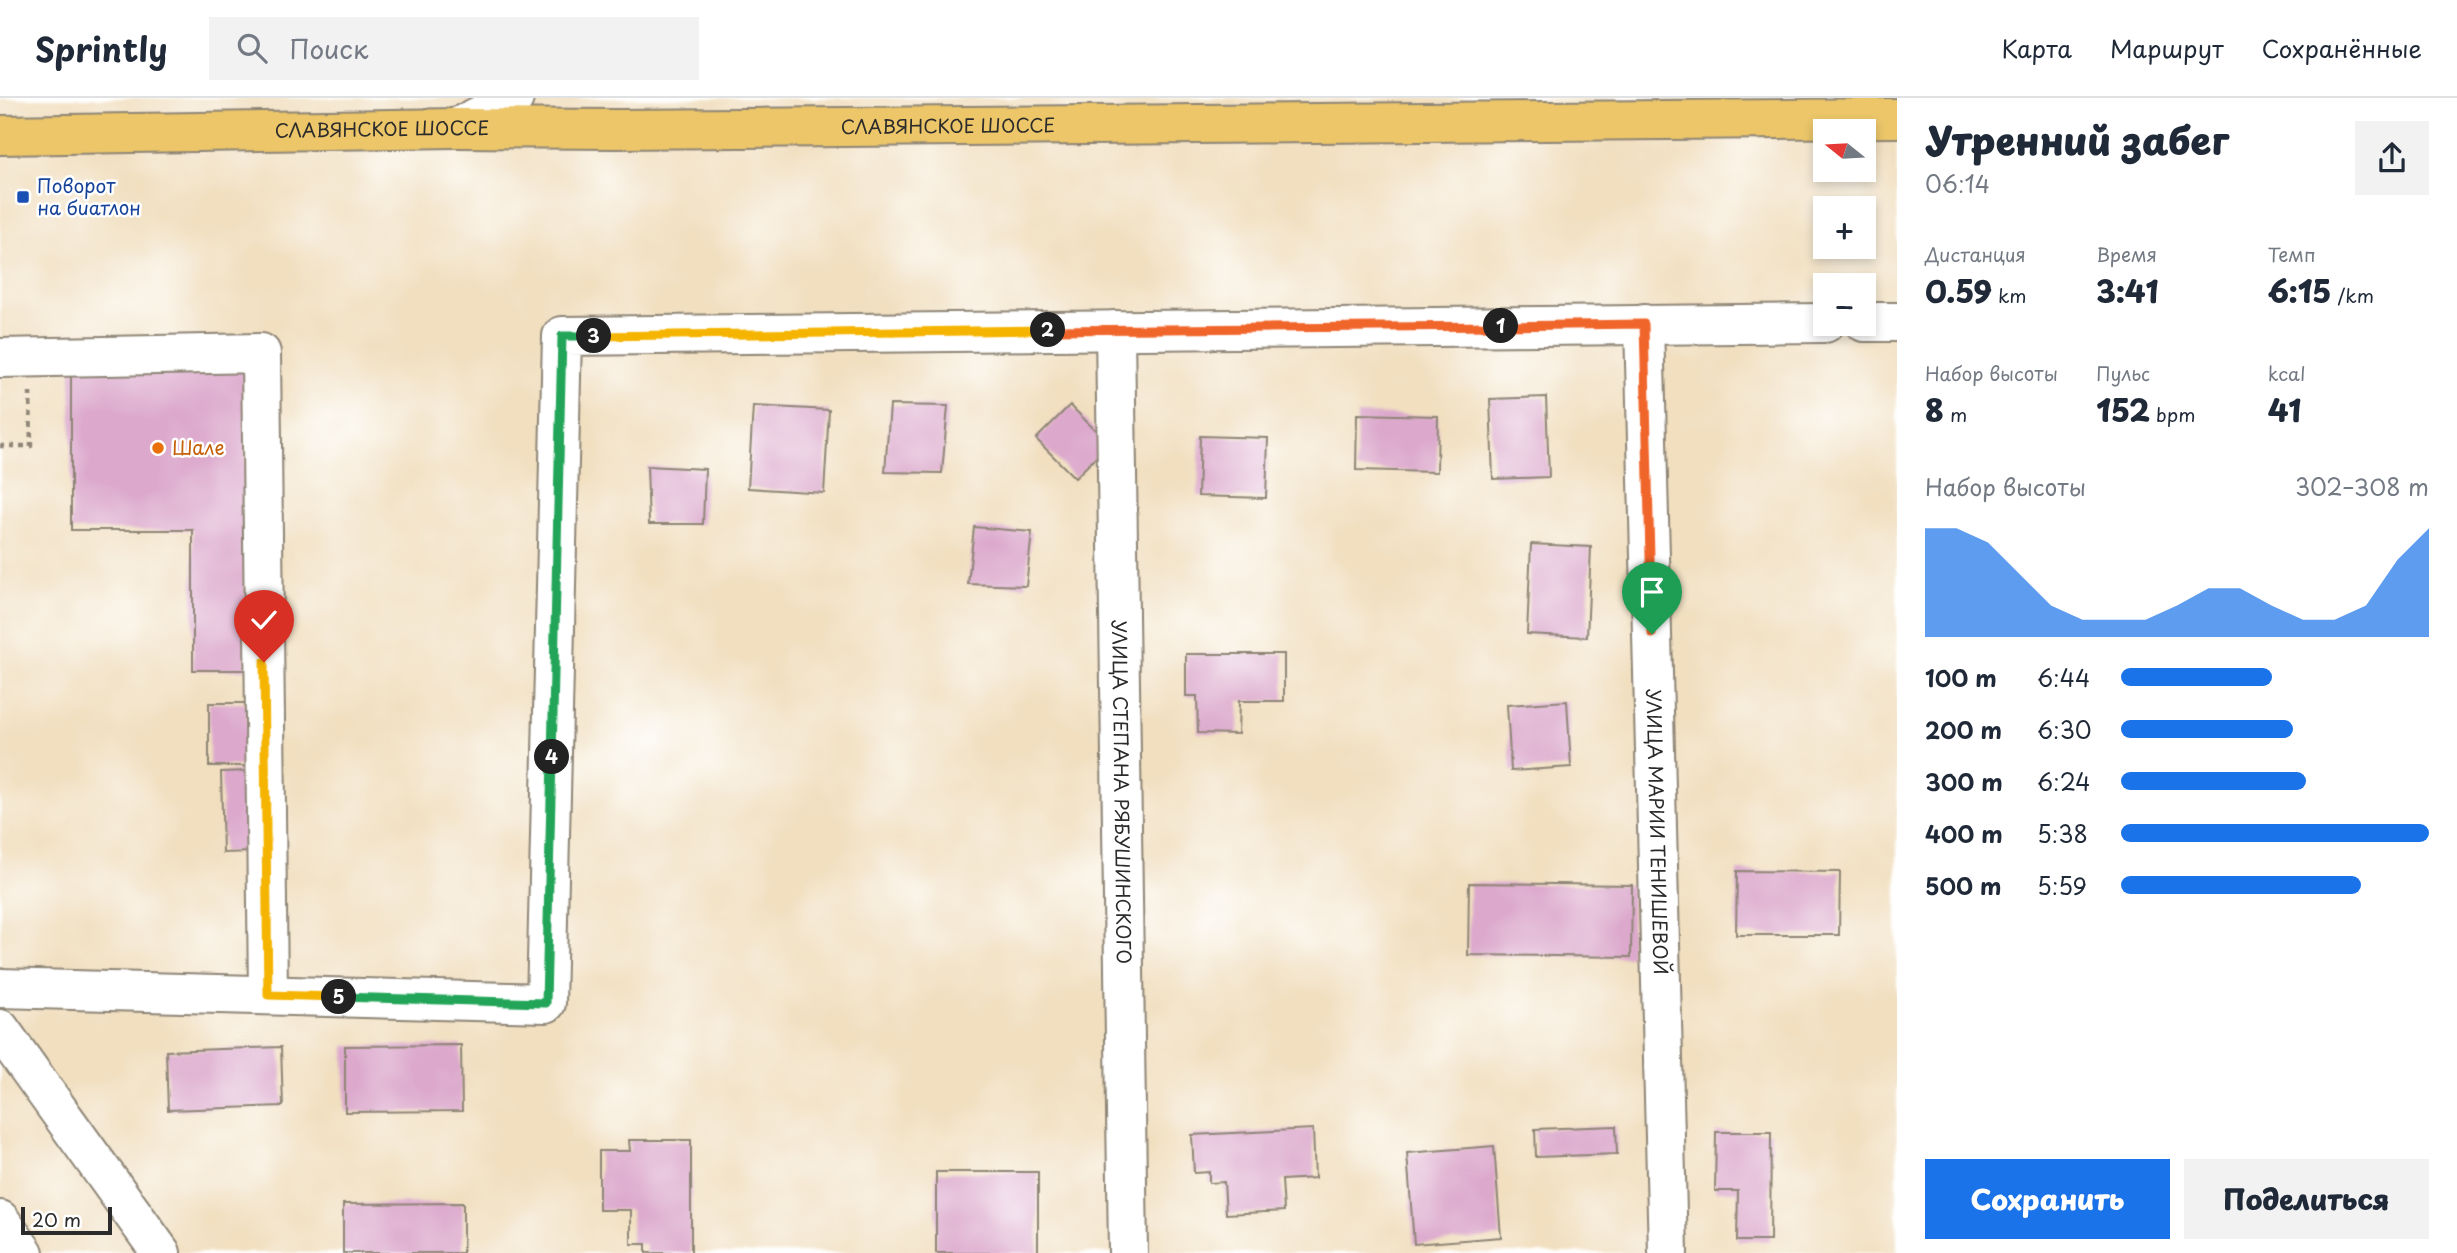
<!DOCTYPE html>
<html lang="ru">
<meta charset="utf-8">
<style>
body{margin:0;font-family:"Playpen Sans",sans-serif;background:#f2f2f3;color:#1f2937;height:100vh;display:flex;flex-direction:column;font-size:26px;white-space:nowrap}
*{box-sizing:border-box;margin:0}
p{font-size:23px;color:#747a83}
.icon{flex:none;width:38px;height:38px;fill:none;stroke:currentColor;stroke-width:2;stroke-linecap:round;stroke-linejoin:round}
.map{position:relative;flex:1;overflow:hidden}
.details{display:flex;flex-direction:column;background:#fff;width:560px}
.details>*{flex:none}
.needle{width:46px;rotate:288deg}
.buttons{position:absolute;left:1813px;top:21px;display:grid;gap:14px}
.buttons a{display:grid;place-items:center;width:63px;height:63px;border-radius:0px;background:#fff;box-shadow:0 4px 10px #0003;font-size:35px}
.scale{position:absolute;left:21px;bottom:18px;width:91px;box-sizing:border-box;padding-left:7px;border:4px solid #2b2b2b;border-top:0;font-size:19px;line-height:24px;white-space:nowrap;color:#2b2b2b;-webkit-text-stroke:5px #fff;paint-order:stroke}
.pin{position:absolute;display:grid;place-items:center;width:60px;height:60px;color:#fff;margin:-72px -30px;border-radius:50% 50% 50% 0;rotate:-45deg;box-shadow:0 0 7px #0007}
.pin .icon{rotate:45deg}
.km{position:absolute;width:35px;height:35px;margin:-18px;border-radius:50%;background:#222;color:#fff;font-size:19px;line-height:35px;text-align:center}
.round{display:grid;place-items:center;flex:none;width:74px;height:74px;border-radius:0px;background:#f2f2f3}
.headline{display:flex;align-items:center;justify-content:space-between;height:119px;padding:0 28px}
h1{font-size:38px;font-weight:800;line-height:52px}
.metrics{display:grid;grid-template-columns:repeat(3,1fr);gap:10px;height:119px;padding:7px 28px}
.metrics div{display:grid;align-content:center}
.metrics b{font-size:30px;font-weight:800}
.metrics small{font-size:19px;font-weight:400}
.metrics p{font-size:19px}
.chart{height:196px;padding:14px 28px}
.chart p{display:flex;justify-content:space-between}
.chart svg{width:100%;height:126px;margin-top:7px;fill:#1a73e8;opacity:.7}
.button{display:flex;gap:14px;margin-top:auto;padding:14px 28px}
.button a{flex:1;height:80px;border-radius:0px;background:#1a73e8;color:#fff;font-size:28px;font-weight:800;line-height:80px;text-align:center}
.button a+a{background:#f2f2f3;color:#1f2937}
ul{padding:0 28px;list-style:none;font-size:23px}
li{display:grid;grid-template-columns:112px 84px 1fr;align-items:center;height:52px}
li i{height:18px;border-radius:9px;background:#1a73e8}
header{display:flex;align-items:center;gap:42px;box-sizing:border-box;height:98px;padding:0 35px;background:#fff;border-bottom:2px solid #e0e1e3}
header strong{font-size:33px}
nav{display:flex;gap:38px;margin-inline-start:auto;font-size:24px}
.search{width:490px;height:63px;background:#f2f2f3;display:flex;align-items:center;gap:18px;box-sizing:border-box;padding:0 24px;border-radius:0px;color:#747a83;font-size:26px}
main{display:flex;flex:1;min-height:0}
.map>svg:first-child{display:block}
.building{fill:#dca9cc}
.lines{fill:none;stroke-linecap:round;stroke-linejoin:round}
.minor-casing{stroke:#8e8576;stroke-width:42}
.major-casing{stroke:#8e8576;stroke-width:42}
.path{stroke:#8e8576;stroke-width:4.5;stroke-dasharray:5 5;stroke-linecap:butt}
.minor{stroke:#fff;stroke-width:38}
.major{stroke:#ecc669;stroke-width:38}
.split-1-casing{stroke:#fff;stroke-width:14}
.split-2-casing{stroke:#fff;stroke-width:14}
.split-3-casing{stroke:#fff;stroke-width:14}
.split-4-casing{stroke:#fff;stroke-width:14}
.split-5-casing{stroke:#fff;stroke-width:14}
.split-6-casing{stroke:#fff;stroke-width:14}
.split-1{stroke:#f0652b;stroke-width:9}
.split-2{stroke:#f0652b;stroke-width:9}
.split-3{stroke:#f5b400;stroke-width:9}
.split-4{stroke:#22a559;stroke-width:9}
.split-5{stroke:#22a559;stroke-width:9}
.split-6{stroke:#f5b400;stroke-width:9}
.transit-dot{fill:#1a4fb4;stroke:#fff;stroke-width:2.5}
.food-dot{fill:#e8710a;stroke:#fff;stroke-width:2.5}
.labels{text-anchor:middle;stroke-width:5;stroke-linejoin:round;paint-order:stroke}
.street-label{font-size:19px;fill:#2b2b2b;stroke:#fff}
.transit-label{font-size:19px;fill:#164399;stroke:#fff;text-anchor:start}
.food-label{font-size:19px;fill:#c56008;stroke:#fff;text-anchor:start}
</style>
<header>
<strong>Sprintly</strong>
<div class="search"><svg class="icon" aria-label="search" viewBox="0 0 24 24"><circle cx="10" cy="10" r="6"/><path d="M15 15l6 6"/></svg>Поиск</div>
<nav><a>Карта</a><a>Маршрут</a><a>Сохранённые</a></nav>
</header>
<main>
<div class="map">
<svg width="1897" height="1155" viewBox="0 0 1897 1155">
<rect width="100%" height="100%" fill="#fff"/>
<filter id="ink" filterUnits="userSpaceOnUse"><feTurbulence type="fractalNoise" baseFrequency=".0143" numOctaves="2"/><feDisplacementMap in="SourceGraphic" scale="14" xChannelSelector="R" yChannelSelector="G"/><feConvolveMatrix kernelMatrix="1 2 1 2 8 2 1 2 1" color-interpolation-filters="sRGB"/></filter>
<filter id="wash" filterUnits="userSpaceOnUse"><feTurbulence type="fractalNoise" baseFrequency=".00686" numOctaves="4" result="noise"/><feDisplacementMap in="SourceGraphic" scale="28" xChannelSelector="R" yChannelSelector="G"/><feGaussianBlur stdDeviation="1.57" result="paint"/><feColorMatrix in="noise" values="0 0 0 0 0 0 0 0 0 0 0 0 0 0 0 0 0 1.4 0 .05"/><feComposite in="paint" operator="in"/></filter>
<g filter="url(#wash)">
<rect width="100%" height="100%" fill="#f1dfc0"/>
<g id="blocks">
<g class="building">
<path d="M71,268H246V572H193V432H71Z"/>
<path d="M1546,299L1549,379L1493,381L1490,301Z"/>
<path d="M890,307L948,308L942,375L885,374Z"/>
<path d="M1070,307L1109,346L1075,380L1036,341Z"/>
<path d="M753,308L829,312L824,395L748,390Z"/>
<path d="M1357,316L1438,318L1437,374L1356,372Z"/>
<path d="M1200,338L1268,340L1266,400L1198,398Z"/>
<path d="M647,368L705,371L703,426H649Z"/>
<path d="M974,429L1032,434L1026,488L968,486Z"/>
<path d="M1531,446L1591,449L1587,539L1527,536Z"/>
<path d="M1186,556H1284V603H1239L1238,636L1198,635L1197,598H1186Z"/>
<path d="M1567,603L1571,669L1511,673L1507,607Z"/>
<path d="M209,605H247L248,668H209Z"/>
<path d="M250,673L253,754L223,755L221,674Z"/>
<path d="M1737,773L1840,774L1839,837H1736Z"/>
<path d="M1469,785L1632,787L1631,859L1468,857Z"/>
<path d="M461,947L462,1013L345,1014V948Z"/>
<path d="M281,949L283,1008L168,1012L166,953Z"/>
<path d="M1616,1028L1617,1056L1536,1059L1535,1031Z"/>
<path d="M1313,1031L1315,1080L1282,1082L1284,1113L1226,1116L1224,1084L1209,1085V1074L1194,1075L1192,1037Z"/>
<path d="M1716,1034H1771L1770,1143H1737L1738,1093H1715Z"/>
<path d="M629,1042H691V1155H646V1146H631V1112H599V1053H630Z"/>
<path d="M1494,1048L1501,1139L1414,1146L1407,1055Z"/>
<rect x="936" y="1074" width="102" height="81"/>
<path d="M463,1105V1155H343V1106Z"/>
</g>
</g>
</g>
<g filter="url(#ink)">
<use href="#blocks" fill-opacity="0" stroke="#8e8576" stroke-width="2"/>
<g class="lines">
<defs>
<g id="minor">
<path d="M456,30L514,0"/>
<path d="M1864,224H1897"/>
<path id="s1" d="M1644,226L1668,1155"/>
<path id="s2" d="M1115,232L1128,1155"/>
<path d="M0,260L261,255L268,897"/>
<path d="M0,890L546,905L562,238L1825,225"/>
<path d="M0,931L161,1155"/>
<path d="M0,1122L24,1155"/>
</g>
<g id="major">
<path id="s3" d="M0,37L456,30L616,31L1897,20"/>
</g>
</defs>
<use href="#minor" class="minor-casing"/>
<use href="#major" class="major-casing"/>
<path class="path" d="M0,348H31L30,292"/>
<use href="#minor" class="minor"/>
<use href="#major" class="major"/>
</g>
</g>
<g class="lines" filter="url(#ink)">
<defs>
<path id="split-1" d="M1501,228L1644,226L1652,536"/>
<path id="split-2" d="M1048,232L1501,228"/>
<path id="split-3" d="M594,238L1048,232"/>
<path id="split-4" d="M552,659L562,238H594"/>
<path id="split-5" d="M339,899L546,905L552,659"/>
<path id="split-6" d="M264,564L268,897L339,899"/>
</defs>
<use href="#split-1" class="split-1-casing"/>
<use href="#split-2" class="split-2-casing"/>
<use href="#split-3" class="split-3-casing"/>
<use href="#split-4" class="split-4-casing"/>
<use href="#split-5" class="split-5-casing"/>
<use href="#split-6" class="split-6-casing"/>
<use href="#split-1" class="split-1"/>
<use href="#split-2" class="split-2"/>
<use href="#split-3" class="split-3"/>
<use href="#split-4" class="split-4"/>
<use href="#split-5" class="split-5"/>
<use href="#split-6" class="split-6"/>
</g>
<rect class="transit-dot" x="16" y="92" width="14" height="14" rx="3.5"/>
<circle class="food-dot" cx="158" cy="350" r="7"/>
<g class="labels">
<g class="street-label">
<text dy="7" stroke="none"><textPath href="#s3" startOffset="948">СЛАВЯНСКОЕ ШОССЕ</textPath></text>
<text dy="7" stroke="none"><textPath href="#s3" startOffset="382">СЛАВЯНСКОЕ ШОССЕ</textPath></text>
<text dy="7" stroke="none"><textPath href="#s2" startOffset="462">УЛИЦА СТЕПАНА РЯБУШИНСКОГО</textPath></text>
<text dy="7" stroke="none"><textPath href="#s1" startOffset="508">УЛИЦА МАРИИ ТЕНИШЕВОЙ</textPath></text>
</g>
<g class="transit-label">
<text x="37" y="95">Поворот<tspan x="37" dy="22">на биатлон</tspan></text>
</g>
<g class="food-label">
<text x="172" y="357">Шале</text>
</g>
</g>
</svg>
<div class="buttons">
<a><svg class="needle" viewBox="-14 -14 28 28"><path d="M0-13l5 13h-10z" fill="#e53935"/><path d="M0 13l5-13h-10z" fill="#747a83"/></svg></a>
<a>+</a>
<a>−</a>
</div>
<div class="scale">20 m</div>
<div class="pin" style="left:1652px;top:536px;background:#1e9e55"><svg class="icon" aria-label="arrive" viewBox="0 0 24 24"><path d="M6 21V4h12l-3 4 3 4H6"/></svg></div>
<div class="pin" style="left:264px;top:564px;background:#d93025"><svg class="icon" aria-label="check" viewBox="0 0 24 24"><path d="M5 12l5 5 9-10"/></svg></div>
<b class="km" style="left:1501px;top:228px">1</b>
<b class="km" style="left:1048px;top:232px">2</b>
<b class="km" style="left:594px;top:238px">3</b>
<b class="km" style="left:552px;top:659px">4</b>
<b class="km" style="left:339px;top:899px">5</b>
</div>
<section class="details">
<div class="headline"><div><h1>Утренний забег</h1><p>06:14</p></div><a class="round"><svg class="icon" aria-label="share" viewBox="0 0 24 24"><path d="M12 15V3M7 8l5-5 5 5M5 13v7h14v-7"/></svg></a></div>
<div class="metrics">
<div><p>Дистанция</p><b>0.59<small> km</small></b></div>
<div><p>Время</p><b>3:41</b></div>
<div><p>Темп</p><b>6:15<small> /km</small></b></div>
</div>
<div class="metrics">
<div><p>Набор высоты</p><b>8<small> m</small></b></div>
<div><p>Пульс</p><b>152<small> bpm</small></b></div>
<div><p>kcal</p><b>41</b></div>
</div>
<div class="chart"><p><span>Набор высоты</span>302–308 m</p>
<svg viewBox="0 0 160 44" preserveAspectRatio="none"><path d="M0 44V6L10 6L20 11L30 22L40 33L50 38L60 38L70 38L80 33L90 27L100 27L110 33L120 38L130 38L140 33L150 17L160 6V44z"/></svg>
</div>
<ul>
<li><b>100 m</b>6:44<i style="width:49%"></i></li>
<li><b>200 m</b>6:30<i style="width:56%"></i></li>
<li><b>300 m</b>6:24<i style="width:60%"></i></li>
<li><b>400 m</b>5:38<i style="width:100%"></i></li>
<li><b>500 m</b>5:59<i style="width:78%"></i></li>
</ul>
<div class="button"><a>Сохранить</a><a>Поделиться</a></div>
</section>
</main>
